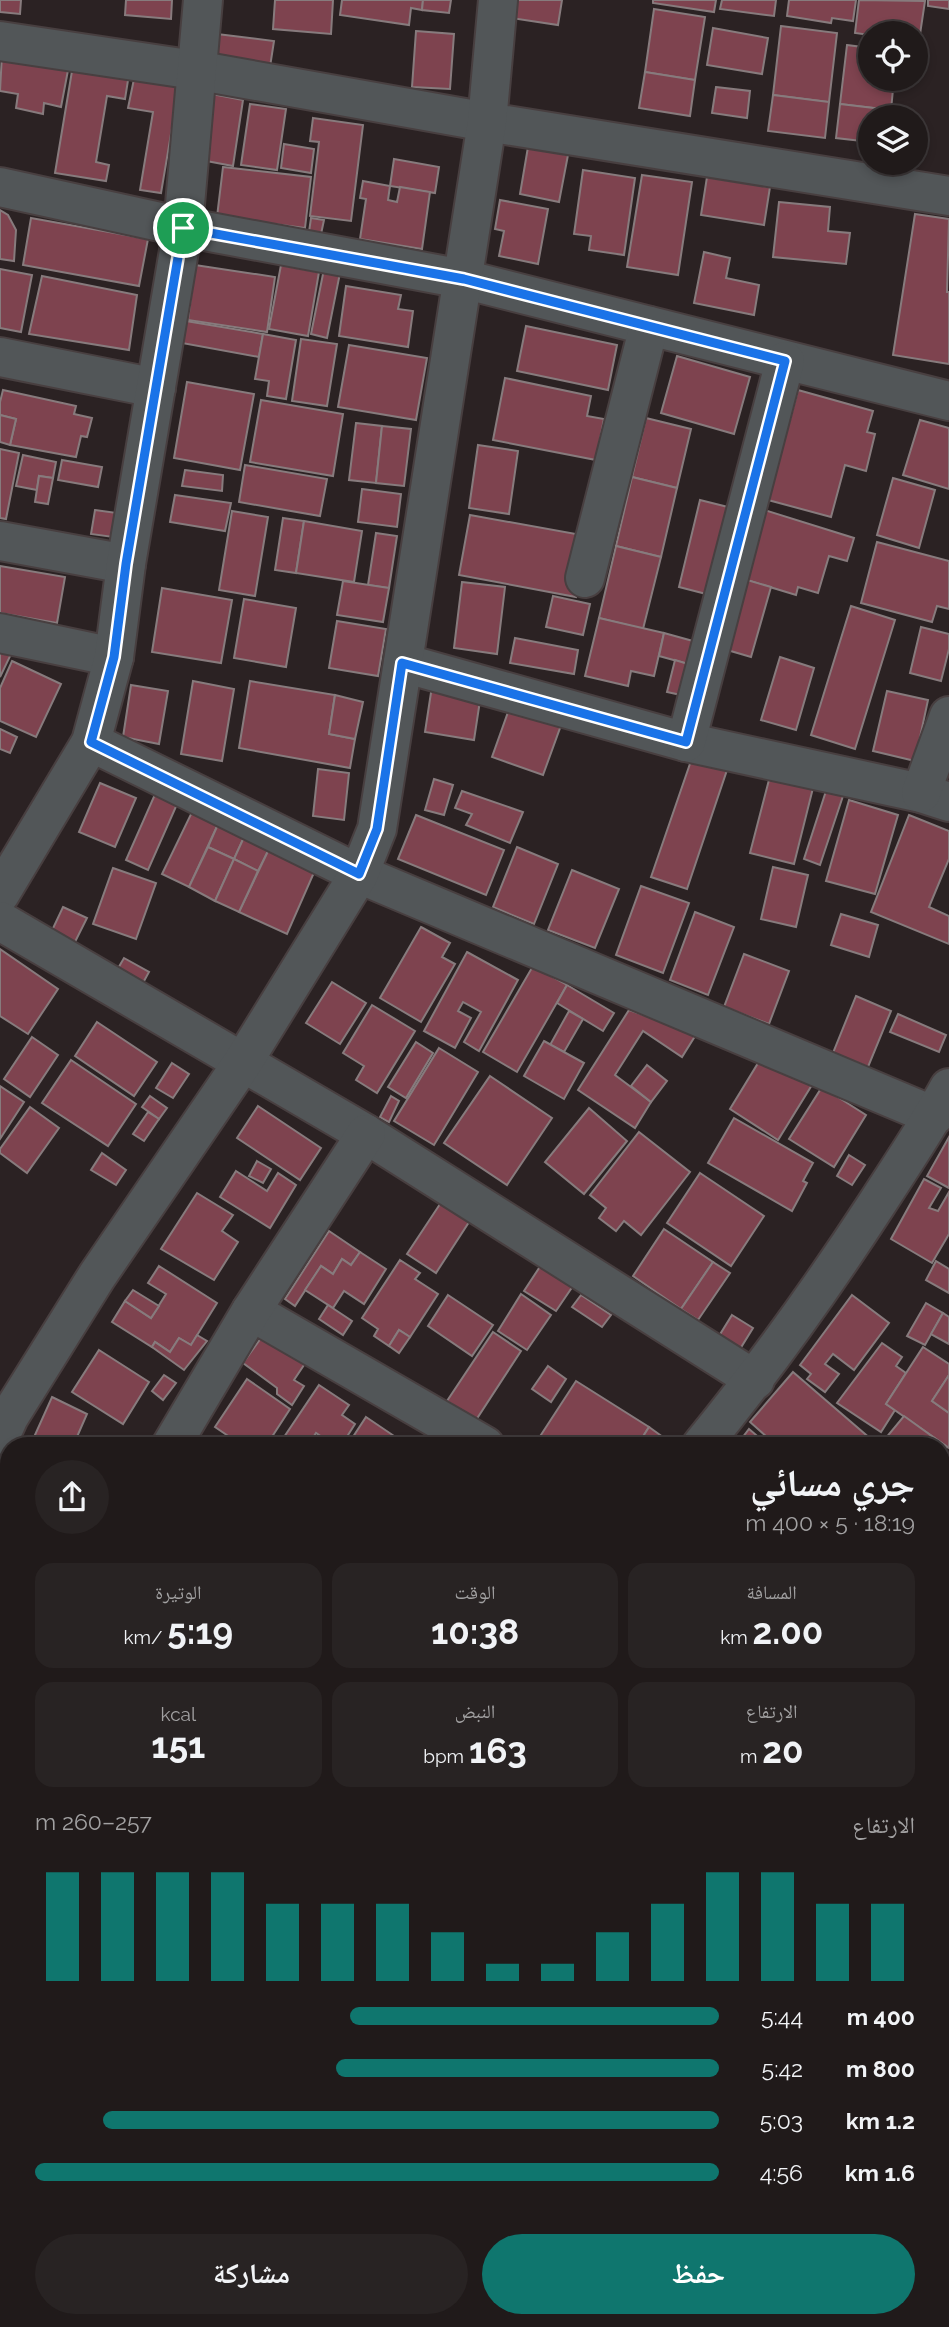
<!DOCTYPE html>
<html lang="ar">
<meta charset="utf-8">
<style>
body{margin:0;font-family:Raleway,"Noto Naskh Arabic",sans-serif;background:#282323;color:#f1f3f6;direction:rtl;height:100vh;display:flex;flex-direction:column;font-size:26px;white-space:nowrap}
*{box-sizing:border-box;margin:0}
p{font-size:23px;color:#a2a1a2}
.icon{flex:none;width:38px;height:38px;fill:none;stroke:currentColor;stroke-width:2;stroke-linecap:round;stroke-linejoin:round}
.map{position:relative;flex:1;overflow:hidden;direction:ltr}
.details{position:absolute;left:0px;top:1437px;width:950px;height:891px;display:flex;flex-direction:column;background:#201a1a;border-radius:28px 28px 0 0;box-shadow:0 4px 10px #0003,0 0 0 2px #3d3839;direction:rtl}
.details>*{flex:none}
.fabs{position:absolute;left:858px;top:21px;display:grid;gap:14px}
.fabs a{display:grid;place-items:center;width:70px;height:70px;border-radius:50%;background:#201a1a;box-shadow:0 4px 10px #0003,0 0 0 2px #3d3839;font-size:35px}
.pin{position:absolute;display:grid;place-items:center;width:60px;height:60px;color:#fff;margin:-30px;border:4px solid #fff;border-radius:50%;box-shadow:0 2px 7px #0007}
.round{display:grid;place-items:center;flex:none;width:74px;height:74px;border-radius:37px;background:#282323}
.overview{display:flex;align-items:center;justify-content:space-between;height:119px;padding:0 35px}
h1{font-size:38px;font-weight:700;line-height:52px}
.metrics{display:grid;grid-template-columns:repeat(3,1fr);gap:10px;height:119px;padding:7px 35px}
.metrics div{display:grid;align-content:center;border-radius:18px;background:#282323;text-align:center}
.metrics b{font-size:35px;font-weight:700}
.metrics small{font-size:19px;font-weight:400}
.metrics p{font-size:19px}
.chart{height:196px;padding:14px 35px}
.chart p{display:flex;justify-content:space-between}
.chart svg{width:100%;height:126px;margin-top:7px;stroke:#0f766e;stroke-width:6}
.cta{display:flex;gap:14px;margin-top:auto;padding:14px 35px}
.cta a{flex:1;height:80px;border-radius:42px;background:#0f766e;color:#fff;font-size:28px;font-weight:700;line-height:80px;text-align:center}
.cta a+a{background:#282323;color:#f1f3f6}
ul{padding:0 35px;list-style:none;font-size:23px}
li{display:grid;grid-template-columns:112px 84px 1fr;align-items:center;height:52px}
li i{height:18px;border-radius:9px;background:#0f766e}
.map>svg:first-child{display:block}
.building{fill:#7e434f;stroke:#877b7d;stroke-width:2}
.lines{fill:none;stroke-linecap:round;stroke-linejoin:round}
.minor-casing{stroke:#483f40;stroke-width:42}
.minor{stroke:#525658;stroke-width:38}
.route-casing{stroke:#fff;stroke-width:14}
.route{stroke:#1a73e8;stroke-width:9}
</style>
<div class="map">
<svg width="949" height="2327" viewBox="0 0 949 2327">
<rect width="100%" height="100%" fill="#2b2223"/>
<g class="building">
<path d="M0,0H21L20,14L0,12Z"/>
<path d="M126,0H172L171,19L125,15Z"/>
<path d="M275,0H333L331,34L273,29Z"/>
<path d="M342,0H423L422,10L411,8L409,25L340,15Z"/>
<path d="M423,0H451L449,13L422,10Z"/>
<path d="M513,0H562L558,25L511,18Z"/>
<path d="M653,0H716L714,12L653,3Z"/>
<path d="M722,0H776L774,16L720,9Z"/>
<path d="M789,0H856L853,21L832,18L831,23L787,16Z"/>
<path d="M859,0L925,1L919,41H915V33L870,35L855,33Z"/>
<path d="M928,0H949V9L928,6Z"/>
<path d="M654,9L705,17L695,80L645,72Z"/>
<path d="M781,26L837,33L829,102L773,95Z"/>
<path d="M713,28L768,38L762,74L707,65Z"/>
<path d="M416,31L454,34L450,89L412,87Z"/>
<path d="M217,34L274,41L270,67L214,60Z"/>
<path d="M847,45L870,48V79H894L891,110L840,104Z"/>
<path d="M2,54L69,65L61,107L44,103L43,114L16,108L18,94L0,91Z"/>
<path d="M73,65L129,74L125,99L107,96L96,162L109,165L106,181L55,173Z"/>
<path d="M645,72L695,80L690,116L639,108Z"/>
<path d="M134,79L179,87L161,193L140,190L153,112L128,108Z"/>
<path d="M716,87L750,91L747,118L712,113Z"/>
<path d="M212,94L243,100L233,166L201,160Z"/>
<path d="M773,95L829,102L825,138L768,131Z"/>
<path d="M250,104L286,109L277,170L241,165Z"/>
<path d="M840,104L891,110L890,117H870V142L836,138Z"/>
<path d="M313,118L363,125L351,221L310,216L319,142L310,141Z"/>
<path d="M284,144L314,149L311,173L281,168Z"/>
<path d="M528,147L568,155L559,202L520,194Z"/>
<path d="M394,159L439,167L435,193L390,186Z"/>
<path d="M223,167L311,177L305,228L217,217Z"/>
<path d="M583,170L635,178L624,255L589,250L591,236L574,234Z"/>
<path d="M642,175L692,182L678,275L627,267Z"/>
<path d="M707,177L770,187L764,225L701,215Z"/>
<path d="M363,181L390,186L388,200L397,202L400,187L430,192L422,249L360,239L366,199L360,198Z"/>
<path d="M500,200L548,209L538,264L499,256L504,231L495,229Z"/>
<path d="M779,202L830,207L828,231L850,233L846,264L773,257Z"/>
<path d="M0,210L8,215L16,230L14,261L0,259Z"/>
<path d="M915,214L949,219L947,292H949V364L893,355Z"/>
<path d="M31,218L148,239L139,286L23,265Z"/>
<path d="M311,218L324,220L321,234L309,232Z"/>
<path d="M704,252L730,258L726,278L759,285L754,315L694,303Z"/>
<path d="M195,265L275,277L267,332L188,320Z"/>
<path d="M281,265L319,272L308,336L269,329Z"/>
<path d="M0,269L32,275L21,332L0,328Z"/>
<path d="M324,269L340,273L327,338L311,334Z"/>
<path d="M42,276L137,295L129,350L29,334Z"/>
<path d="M346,286L401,295L398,309L413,311L408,347L339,336Z"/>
<path d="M186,321L263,334L259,357L182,343Z"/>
<path d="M526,326L617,345L608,390L517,371Z"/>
<path d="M263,334L296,340L286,399L267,396L269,381L255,379Z"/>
<path d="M301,339L337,344L327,406L292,401Z"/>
<path d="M349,345L427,358L416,420L338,407Z"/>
<path d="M677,356L750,377L734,434L661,413Z"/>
<path d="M505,378L591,396L587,416L604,419L596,460L493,440Z"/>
<path d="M187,382L254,394L240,470L174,458Z"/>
<path d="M3,390L76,406L74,414L92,418L87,437L81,436L76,457L10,445L16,419L0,415V402Z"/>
<path d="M798,390L873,411L867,432L875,434L866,471L845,465L831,517L768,500Z"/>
<path d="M261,400L343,414L333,476L250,462Z"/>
<path d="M0,415L16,419L10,445L0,442Z"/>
<path d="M646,418L691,429L677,488L632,477Z"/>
<path d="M920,420L949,428V489L903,475Z"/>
<path d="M356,423L382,426L376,483L349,480Z"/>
<path d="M382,426L411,429L404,486L376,483Z"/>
<path d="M478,445L518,451L509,514L469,508Z"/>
<path d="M0,449L19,453L6,519L0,518Z"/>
<path d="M23,455L56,462L53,478L39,476L37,490L16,486Z"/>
<path d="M62,460L102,467L98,487L58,480Z"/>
<path d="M245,465L327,479L320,516L239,502Z"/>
<path d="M185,470L223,475L222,491L182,486Z"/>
<path d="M39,476L53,478L48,504L35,502Z"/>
<path d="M632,477L677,488L661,557L616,546Z"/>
<path d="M893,478L935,490L919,548L877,535Z"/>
<path d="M362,489L401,494L397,527L358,522Z"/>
<path d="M175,495L231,503L225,531L170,522Z"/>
<path d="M700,500L732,508L710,595L679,587Z"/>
<path d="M761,509L854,538L847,561L829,556L818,593L798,587L796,595L737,577Z"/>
<path d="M95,510L117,513L113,537L91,534Z"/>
<path d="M232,511L268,517L255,596L219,590Z"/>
<path d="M470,515L587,536L576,597L459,575Z"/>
<path d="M283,518L304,521L296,573L275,570Z"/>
<path d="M304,521L362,531L354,582L296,573Z"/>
<path d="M376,533L397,536L389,588L368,585Z"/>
<path d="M877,542L949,561V609L937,606L932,622L861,603Z"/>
<path d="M616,546L661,557L643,629L599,618Z"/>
<path d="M0,566L65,577L57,623L0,613Z"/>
<path d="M737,577L771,587L751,657L717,647Z"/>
<path d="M343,581L389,588L383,622L337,615Z"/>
<path d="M462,582L505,587L497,654L454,648Z"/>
<path d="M162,588L232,600L221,663L152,652Z"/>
<path d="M553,596L590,604L583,635L546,627Z"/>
<path d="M244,599L296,608L286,667L234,658Z"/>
<path d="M851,606L895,620L855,749L811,735Z"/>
<path d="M599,618L664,633L654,676L631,671L628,686L585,676Z"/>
<path d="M337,621L386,629L378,676L329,668Z"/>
<path d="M921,627L949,634V649L941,681L910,673Z"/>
<path d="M664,633L693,641L688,664L659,656Z"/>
<path d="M515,638L578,650L574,674L510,663Z"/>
<path d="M0,647L13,650L0,677Z"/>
<path d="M780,657L814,668L796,730L761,720Z"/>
<path d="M675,660L688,664L681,695L667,692Z"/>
<path d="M12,661L61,684L36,737L0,721V688Z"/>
<path d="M193,681L234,689L222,761L181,754Z"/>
<path d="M250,681L335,695L329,734L355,739L350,768L239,748Z"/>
<path d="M131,685L168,691L159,744L123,737Z"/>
<path d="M432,686L481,694L474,740L425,732Z"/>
<path d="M887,691L928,700L915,761L873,751Z"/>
<path d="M335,695L363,702L355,739L329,734Z"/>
<path d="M513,698L564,717L543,775L492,757Z"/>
<path d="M0,729L17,737L10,753L0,749Z"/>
<path d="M693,755L728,767L687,889L651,877Z"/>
<path d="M318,769L349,773L344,820L313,816Z"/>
<path d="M770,776L813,788L794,864L750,853Z"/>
<path d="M434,779L453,785L444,815L425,810Z"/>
<path d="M100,783L136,798L115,847L79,832Z"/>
<path d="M462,791L523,812L510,843L466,825L472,814L455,808Z"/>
<path d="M826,791L843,796L820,865L804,859Z"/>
<path d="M156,792L178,802L148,870L126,860Z"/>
<path d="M849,800L898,815L875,894L826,881Z"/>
<path d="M193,810L219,822L189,887L162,874Z"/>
<path d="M416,815L504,850L486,895L398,859Z"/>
<path d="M909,815L949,831V859L929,907L949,916V944L871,912Z"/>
<path d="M219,822L245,835L234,859L208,847Z"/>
<path d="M245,835L270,847L258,871L234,859Z"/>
<path d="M208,847L234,859L215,901L189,887Z"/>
<path d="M270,847L316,868L287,934L239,912Z"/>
<path d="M517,847L558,864L534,924L493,907Z"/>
<path d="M234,859L258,871L239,912L215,901Z"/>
<path d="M773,867L808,875L796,927L761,919Z"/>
<path d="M113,868L156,883L136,939L93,924Z"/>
<path d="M572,870L619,889L595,948L548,930Z"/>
<path d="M641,886L689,903L663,973L616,955Z"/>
<path d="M63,907L87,918L70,952L47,941Z"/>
<path d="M695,912L734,927L708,995L670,980Z"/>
<path d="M841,914L878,925L869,957L831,945Z"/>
<path d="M421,927L450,943L442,957L455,964L421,1022L380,998Z"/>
<path d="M0,949L58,989L28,1034L0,1016Z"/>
<path d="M467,952L518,980L479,1051L464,1042L481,1012L463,1002L458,1011L471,1018L455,1048L424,1031Z"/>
<path d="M744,954L789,971L769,1024L724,1007Z"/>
<path d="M124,958L149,972L138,992L113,977Z"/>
<path d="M533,966L567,985L517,1072L483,1052Z"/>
<path d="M332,982L366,1003L340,1044L306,1023Z"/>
<path d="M567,985L614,1013L603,1031L557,1003Z"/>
<path d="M856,996L891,1011L868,1067L833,1053Z"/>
<path d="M372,1005L415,1031L377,1093L356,1080L364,1066L343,1053Z"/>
<path d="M629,1010L697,1033L682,1057L643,1031L615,1075L651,1102L635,1128L578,1090Z"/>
<path d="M569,1011L583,1019L564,1052L550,1045Z"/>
<path d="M898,1014L946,1035L939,1052L890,1032Z"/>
<path d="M97,1022L157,1062L134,1096L75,1056Z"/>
<path d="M32,1037L58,1055L30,1097L4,1079Z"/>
<path d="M544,1041L584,1063L564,1099L524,1076Z"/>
<path d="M416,1042L433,1053L406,1098L388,1087Z"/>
<path d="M439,1048L478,1072L434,1145L394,1121Z"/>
<path d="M766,1050L815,1080L778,1140L730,1109Z"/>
<path d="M71,1060L136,1104L108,1146L42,1103Z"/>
<path d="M172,1063L189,1074L173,1098L156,1088Z"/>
<path d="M647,1065L667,1081L651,1102L631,1086Z"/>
<path d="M490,1076L552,1118L507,1185L444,1143Z"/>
<path d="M0,1086L24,1102L0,1139Z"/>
<path d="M822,1087L866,1115L834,1167L789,1139Z"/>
<path d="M150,1096L167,1108L159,1119L142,1107Z"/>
<path d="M391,1096L399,1101L389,1122L380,1117Z"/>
<path d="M258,1106L321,1148L300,1180L237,1138Z"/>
<path d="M30,1107L59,1128L27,1173L0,1153V1149Z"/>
<path d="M589,1108L627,1141L584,1194L545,1162Z"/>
<path d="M148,1112L159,1119L144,1141L133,1134Z"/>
<path d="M734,1118L813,1163L803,1181L807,1183L792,1211L708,1163Z"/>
<path d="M639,1132L690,1172L641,1235L624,1221L616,1231L599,1218L606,1208L590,1195Z"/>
<path d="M949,1137V1188L927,1176Z"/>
<path d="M102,1153L126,1170L116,1185L91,1170Z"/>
<path d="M849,1155L865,1165L852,1185L837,1176Z"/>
<path d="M257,1161L271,1169L263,1183L249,1176Z"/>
<path d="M236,1171L267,1191L278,1173L296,1185L270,1228L220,1197Z"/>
<path d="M700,1173L764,1216L731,1266L667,1223Z"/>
<path d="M924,1179L941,1188L929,1208L938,1211L949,1192V1234L932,1263L891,1239Z"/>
<path d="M197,1193L233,1215L222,1231L238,1242L214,1280L161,1249Z"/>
<path d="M442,1201L471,1219L436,1273L407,1254Z"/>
<path d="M664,1229L713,1262L681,1309L633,1276Z"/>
<path d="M329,1231L360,1252L351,1265L342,1259L333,1274L321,1266L295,1306L285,1299Z"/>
<path d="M360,1252L386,1269L364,1304L344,1291L333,1308L305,1290L321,1266L333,1274L342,1259L351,1265Z"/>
<path d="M400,1260L420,1273L415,1279L438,1294L410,1337L399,1330L389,1346L374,1336L378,1329L362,1318Z"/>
<path d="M936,1261L949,1269V1293L926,1280Z"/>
<path d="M543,1262L575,1283L556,1311L524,1291Z"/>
<path d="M713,1262L730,1273L698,1320L681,1309Z"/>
<path d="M159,1266L217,1303L191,1345L179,1338L170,1352L155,1342L152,1347L112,1322L125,1301L151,1318L166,1294L148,1283Z"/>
<path d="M133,1290L159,1306L151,1318L125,1301Z"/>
<path d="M521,1294L551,1315L527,1350L498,1331Z"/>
<path d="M448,1295L493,1325L472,1356L428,1326Z"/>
<path d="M581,1295L611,1315L602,1327L572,1307Z"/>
<path d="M852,1295L889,1323L854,1370L833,1354L825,1364L839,1374L825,1392L807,1379L811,1374L800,1365Z"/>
<path d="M926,1303L943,1313L925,1345L907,1336Z"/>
<path d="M328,1305L352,1321L343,1335L319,1319Z"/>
<path d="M943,1313L949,1317V1344L931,1334Z"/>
<path d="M732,1315L753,1328L740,1349L719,1336Z"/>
<path d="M399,1330L410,1337L399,1353L389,1346Z"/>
<path d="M493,1332L521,1351L476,1420L447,1401Z"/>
<path d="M264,1334L306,1362L294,1380L304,1386L292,1405L277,1394V1388L243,1363Z"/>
<path d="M197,1335L207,1341L184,1370L152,1347L155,1342L170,1352L179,1338L191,1345Z"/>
<path d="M882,1343L902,1357L896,1366L906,1373L886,1404L895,1410L881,1432L837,1403Z"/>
<path d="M923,1347L949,1364V1375L932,1401L949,1413V1448L886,1404Z"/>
<path d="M99,1350L149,1382L123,1424L72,1392Z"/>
<path d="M548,1366L566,1379L551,1402L532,1389Z"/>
<path d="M793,1372L872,1440L868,1446H777L750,1422Z"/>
<path d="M164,1375L176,1383L163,1400L152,1391Z"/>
<path d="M949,1375V1413L932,1401Z"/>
<path d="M247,1379L290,1409L266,1446H243L215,1427Z"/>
<path d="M576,1381L649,1427L637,1446H544L537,1441Z"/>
<path d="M319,1385L349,1405L342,1415L355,1424L341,1446H335L316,1433L309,1444L312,1446H278Z"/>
<path d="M52,1397L87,1414L73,1446H30Z"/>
<path d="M904,1416L947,1447L942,1455V1446L880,1445Z"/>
<path d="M366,1417L400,1440L397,1446H347Z"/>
<path d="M649,1427L667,1440L663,1446H637Z"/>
<path d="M749,1429L769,1446H736Z"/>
<path d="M9,1507V1530L0,1527Z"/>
<path d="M949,1525V1576L942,1570V1534Z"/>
<path d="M942,1594L949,1603V1619L942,1626Z"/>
<path d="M949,1715V1813L942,1816V1718Z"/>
<path d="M0,1718L9,1723L5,1734L0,1732Z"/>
<path d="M9,1901V2029L0,2042V1915Z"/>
<path d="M947,1905L949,1913V1949L942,1951V1907Z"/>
<path d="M949,1949V2011L942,2013V1951Z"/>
<path d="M949,2011V2067L942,2070V2013Z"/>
<path d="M9,2128V2185L0,2190V2133Z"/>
<path d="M86,2319H137L145,2327H93Z"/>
<path d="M281,2319H310L301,2327H289Z"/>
<path d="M322,2319H382L371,2327H317L315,2324Z"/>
<path d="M492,2319H534L525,2327H498Z"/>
<path d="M534,2319H548L555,2327H525Z"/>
<path d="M548,2319H601L592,2327H555Z"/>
<path d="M724,2319H763L771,2327H715Z"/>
<path d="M848,2319H890L884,2324L887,2327H840Z"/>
</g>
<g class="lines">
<defs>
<g id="minor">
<path d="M0,41L195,70L487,122L949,196"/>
<path d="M0,187L183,227L463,279L949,401"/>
<path d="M0,357L156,388"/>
<path d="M0,541L126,564"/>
<path d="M585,578L649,326"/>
<path d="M0,633L114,657"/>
<path d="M403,663L686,742L921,793L949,802"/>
<path d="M91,742L359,874L934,1116"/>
<path d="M686,742L785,361"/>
<path d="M921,793L949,716"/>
<path d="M0,894L91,742L114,657L126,564L183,227L203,0"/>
<path d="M0,921L366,1134L755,1380"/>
<path d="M251,1311L485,1446"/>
<path d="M0,1437L9,1417L97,1276L243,1062L359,874L377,829L487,122L498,0"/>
<path d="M171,1446L251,1311L366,1134"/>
<path d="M701,1446C764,1369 822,1288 876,1205C901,1166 927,1128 949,1088"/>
<path d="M942,1504L949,1497"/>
<path d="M0,1557L9,1562"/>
<path d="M942,1709L949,1705"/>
<path d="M0,1868L9,1873"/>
<path d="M0,2104L9,2100"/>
<path d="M942,2183L949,2180"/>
<path d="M0,2288L9,2281"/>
<path d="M76,2319L83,2327"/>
<path d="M420,2319L426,2327"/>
<path d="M639,2319L649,2327"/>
<path d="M698,2327L709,2319"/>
</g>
</defs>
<use href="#minor" class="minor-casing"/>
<use href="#minor" class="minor"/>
</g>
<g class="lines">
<defs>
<path id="route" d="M183,228L464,279L785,361L686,742L402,663L377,829L359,874L91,742L114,657L126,564Z"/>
</defs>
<use href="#route" class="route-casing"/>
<use href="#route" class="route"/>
</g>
</svg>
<div class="fabs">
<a><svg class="icon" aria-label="locate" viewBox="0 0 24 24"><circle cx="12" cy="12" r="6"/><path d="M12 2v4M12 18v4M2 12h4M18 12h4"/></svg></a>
<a><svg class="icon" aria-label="layers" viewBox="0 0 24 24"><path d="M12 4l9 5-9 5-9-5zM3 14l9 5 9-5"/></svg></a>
</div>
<div class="pin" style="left:183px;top:228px;background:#1e9e55"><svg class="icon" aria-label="arrive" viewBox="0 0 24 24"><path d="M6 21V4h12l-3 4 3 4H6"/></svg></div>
<section class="details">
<div class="overview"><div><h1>جري مسائي</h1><p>18:19 · 5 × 400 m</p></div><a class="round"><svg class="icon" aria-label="share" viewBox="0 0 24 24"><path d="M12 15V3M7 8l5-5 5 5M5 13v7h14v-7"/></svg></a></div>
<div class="metrics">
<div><p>المسافة</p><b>2.00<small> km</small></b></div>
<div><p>الوقت</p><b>10:38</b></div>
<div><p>الوتيرة</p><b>5:19<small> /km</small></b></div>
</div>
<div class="metrics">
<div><p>الارتفاع</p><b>20<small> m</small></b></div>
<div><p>النبض</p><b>163<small> bpm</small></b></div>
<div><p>kcal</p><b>151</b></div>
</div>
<div class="chart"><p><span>الارتفاع</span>257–260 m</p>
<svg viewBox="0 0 160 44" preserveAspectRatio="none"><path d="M5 44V6M15 44V6M25 44V6M35 44V6M45 44V17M55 44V17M65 44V17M75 44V27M85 44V38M95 44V38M105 44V27M115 44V17M125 44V6M135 44V6M145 44V17M155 44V17"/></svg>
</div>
<ul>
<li><b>400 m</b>5:44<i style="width:54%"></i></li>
<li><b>800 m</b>5:42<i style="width:56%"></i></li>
<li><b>1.2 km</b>5:03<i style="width:90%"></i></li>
<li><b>1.6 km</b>4:56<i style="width:100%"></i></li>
</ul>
<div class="cta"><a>حفظ</a><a>مشاركة</a></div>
</section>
</div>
